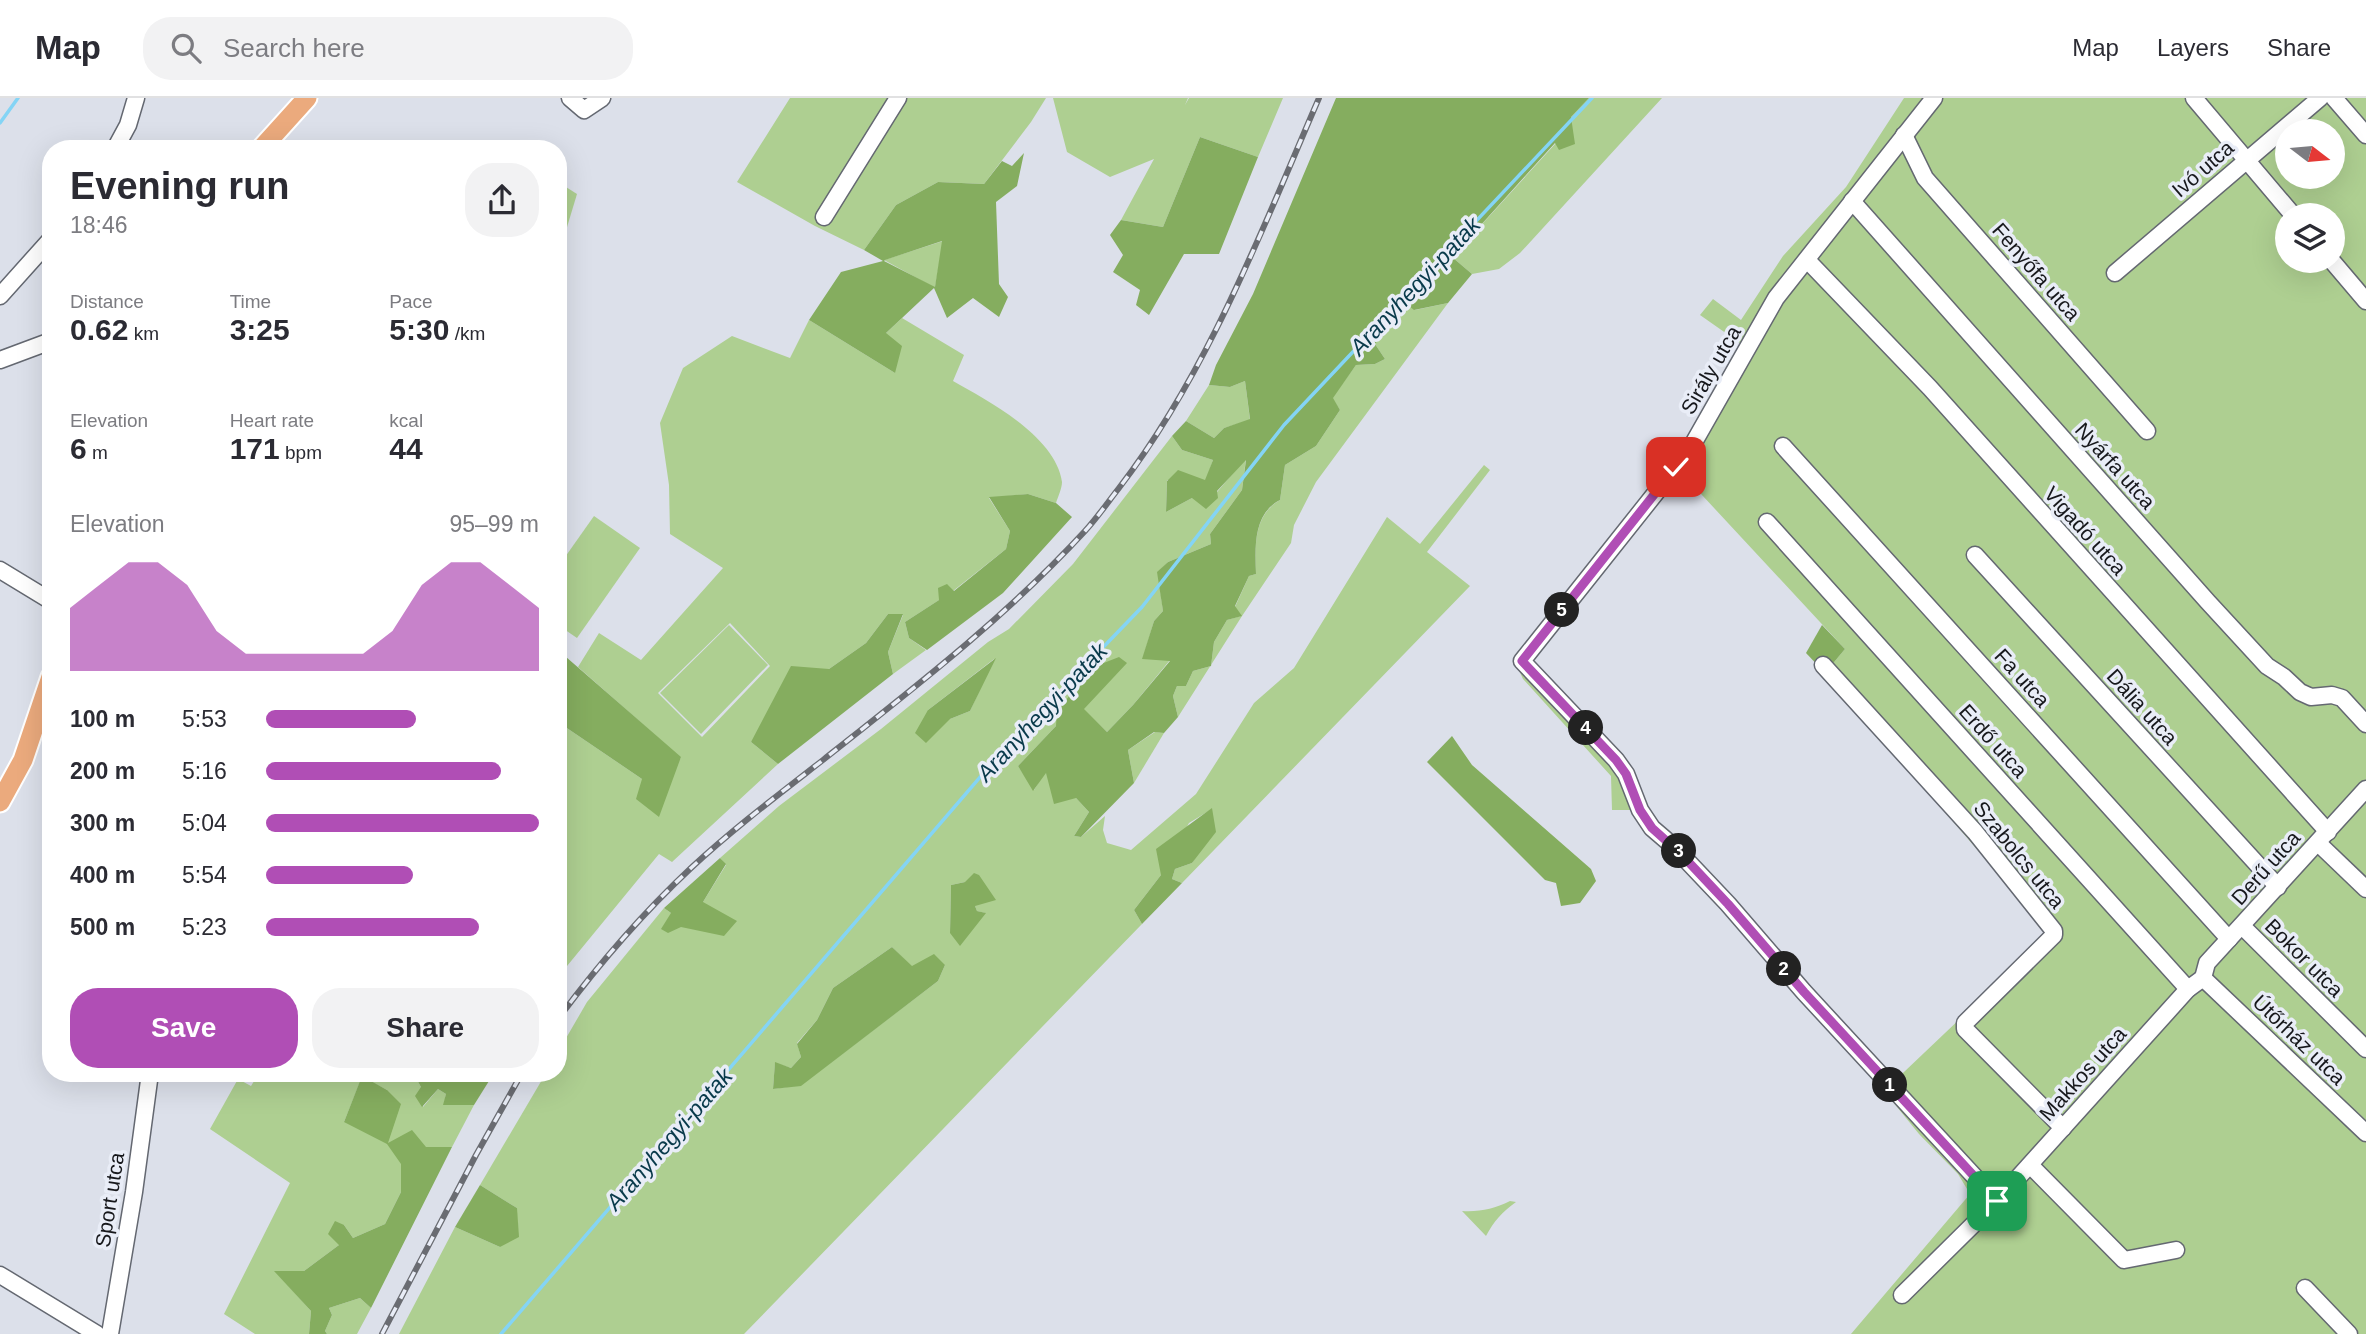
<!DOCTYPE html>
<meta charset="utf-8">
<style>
body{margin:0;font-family:Helvetica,sans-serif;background:#f2f2f3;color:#2b2b33;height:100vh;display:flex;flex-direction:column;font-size:26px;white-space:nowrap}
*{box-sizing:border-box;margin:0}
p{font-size:23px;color:#7c7c81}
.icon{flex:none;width:38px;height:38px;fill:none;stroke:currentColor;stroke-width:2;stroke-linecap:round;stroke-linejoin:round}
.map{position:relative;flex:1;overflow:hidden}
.sheet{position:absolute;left:42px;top:42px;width:525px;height:942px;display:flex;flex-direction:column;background:#fff;border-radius:28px;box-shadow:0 7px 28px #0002}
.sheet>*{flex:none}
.needle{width:46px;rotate:106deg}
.fabs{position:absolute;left:2275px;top:21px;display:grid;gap:14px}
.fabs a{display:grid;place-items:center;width:70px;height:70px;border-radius:50%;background:#fff;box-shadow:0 7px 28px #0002;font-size:35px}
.pin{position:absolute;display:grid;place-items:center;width:60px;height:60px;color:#fff;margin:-30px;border-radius:14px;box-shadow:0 4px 10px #0006}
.km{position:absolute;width:35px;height:35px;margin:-18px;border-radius:50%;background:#222;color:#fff;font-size:19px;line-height:35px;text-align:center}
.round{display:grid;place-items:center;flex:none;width:74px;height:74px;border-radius:28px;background:#f2f2f3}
.overview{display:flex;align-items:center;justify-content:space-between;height:119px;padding:0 28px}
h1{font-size:38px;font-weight:800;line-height:52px}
.stats{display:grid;grid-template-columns:repeat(3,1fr);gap:10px;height:119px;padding:7px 28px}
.stats div{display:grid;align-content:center}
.stats b{font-size:30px;font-weight:800}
.stats small{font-size:19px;font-weight:400}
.stats p{font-size:19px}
.chart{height:196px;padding:14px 28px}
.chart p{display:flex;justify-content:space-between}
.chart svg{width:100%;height:126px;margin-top:7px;fill:#b04eb5;opacity:.7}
.cta{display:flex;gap:14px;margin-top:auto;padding:14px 28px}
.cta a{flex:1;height:80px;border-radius:28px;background:#b04eb5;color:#fff;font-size:28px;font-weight:800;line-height:80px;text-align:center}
.cta a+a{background:#f2f2f3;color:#2b2b33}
ul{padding:0 28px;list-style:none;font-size:23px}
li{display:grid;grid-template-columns:112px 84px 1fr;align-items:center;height:52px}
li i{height:18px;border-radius:9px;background:#b04eb5}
header{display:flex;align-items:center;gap:42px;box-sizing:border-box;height:98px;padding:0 35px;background:#fff;border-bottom:2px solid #e1e1e2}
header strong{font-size:33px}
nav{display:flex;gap:38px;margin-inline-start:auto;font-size:24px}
.search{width:490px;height:63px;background:#f2f2f3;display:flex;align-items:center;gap:18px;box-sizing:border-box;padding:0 24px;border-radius:28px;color:#7c7c81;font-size:26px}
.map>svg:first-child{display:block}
.green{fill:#aecf91;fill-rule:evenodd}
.forest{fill:#85ad5f;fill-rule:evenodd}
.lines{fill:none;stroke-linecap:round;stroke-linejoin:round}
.stream{stroke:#84d4f5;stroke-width:3.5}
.minor-casing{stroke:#646871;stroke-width:19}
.major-casing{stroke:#fff;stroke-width:23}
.minor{stroke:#fff;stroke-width:16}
.major{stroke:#ebaa7d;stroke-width:19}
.rail-casing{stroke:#6a6c72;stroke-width:6}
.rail{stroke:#e9edf7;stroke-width:3.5;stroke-dasharray:10;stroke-linecap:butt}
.route-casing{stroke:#fff;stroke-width:14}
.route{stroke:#b04eb5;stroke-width:9}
.labels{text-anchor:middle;stroke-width:7;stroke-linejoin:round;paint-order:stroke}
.street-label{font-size:21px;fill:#17181c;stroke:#e9edf7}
.water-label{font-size:23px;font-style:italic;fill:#093a4b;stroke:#e9edf7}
</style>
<header>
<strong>Map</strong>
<div class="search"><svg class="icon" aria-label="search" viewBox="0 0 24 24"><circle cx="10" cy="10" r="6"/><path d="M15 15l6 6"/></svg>Search here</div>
<nav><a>Map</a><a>Layers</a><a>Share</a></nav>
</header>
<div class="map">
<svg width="2366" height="1236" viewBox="0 0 2366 1236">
<rect width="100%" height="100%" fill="#dce0ea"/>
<g class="green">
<path d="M790,0H1046L1031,24L984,86L938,84L896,107L864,152L815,128L737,84Z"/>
<path d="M1053,0H1188L1185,7L1189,0H1283L1258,59L1200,39L1163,129L1121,122L1154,61L1110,79L1067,54Z"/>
<path d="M1589,0H1662L1520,155L1499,171L1472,176L1452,159L1556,45L1571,19Z"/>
<path d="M1904,0H2366V1236H1851L1970,1096L1958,1076L1919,1036L1884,993L2045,840L2044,829L1825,575L1845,551L1676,369L1747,250L1700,217L1713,201L1741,222L1783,158L1846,89ZM2287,33H2333V79H2287ZM2287,117H2333V163H2287Z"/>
<path d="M558,84L577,96L558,159Z"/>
<path d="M943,143L935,190L884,162Z"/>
<path d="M1448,205L1316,384L1294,427L1291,445L1242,518L1178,619L1173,598L1177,588H1186L1193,573L1211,568L1214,544L1227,522L1241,518L1235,509L1249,478L1256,476C1255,449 1253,417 1280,402L1285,367L1316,348L1340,312L1332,300L1356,267L1375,266L1385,261L1375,246L1409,207L1415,212Z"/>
<path d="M902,220L964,257L953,283C989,303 1056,339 1062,384C1062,390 1058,399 1056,405L1028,396L989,400L1010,433L1006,451L953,493L905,524L909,540L926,552L893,576L888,554L903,517L888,516L866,545L829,571L751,644L778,666L672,764L659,756L558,879V624L642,681L681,660L578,569L599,535L641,562L723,470L670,436L669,387L660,325L683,270L732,238L790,260L809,222L895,275L885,236ZM730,525L770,568L702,639L658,595Z"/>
<path d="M1245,283L1250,322L1224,330L1214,340L1186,323L1209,287L1230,289Z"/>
<path d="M1172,338L1182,352L1213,362L1206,382H1167L1166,414L1192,400L1217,394L1246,360L1242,392L1210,436L1211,446L1168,464L1158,474L1163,513L1154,523L1143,560L1170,562L1133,607L1107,634L1083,611L1056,628L1018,668L1034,692L1045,674L1076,700L1089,714L1074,738L1081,739L1105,718L1103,732L1107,745L1131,752L1196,696L1254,605L1294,570L1387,419L1420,446L1484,367L1490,372L1427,454L1470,488L1182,785L1172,781L1175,771L1192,765L1200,752L1212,711L1189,725L1161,777L1134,812L1142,826L744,1236H399L455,1129L500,1149L517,1110L480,1087L546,975H558V954L587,904L664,810L671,815L703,804L726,767L720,760L779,708L881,631L988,544L1009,531L1073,466ZM994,561L970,613L950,621L928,612ZM965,784L977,813L985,815L950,835L951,787ZM892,849L912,869L945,867L938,883L801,987L773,991L775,965L791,970L801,959L797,945L817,922L833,890Z"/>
<path d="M594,418L640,450L577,540L558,527V469Z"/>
<path d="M729,527L768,567L701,636L660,595Z"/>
<path d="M1522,563L1626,685L1632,706L1630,712H1612L1611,678L1523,581L1517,568Z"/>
<path d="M1155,634L1164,635L1134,685L1128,652Z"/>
<path d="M259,975H413L421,989L423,1009L438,991L446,996L444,1007H474L452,1049H426L401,1066V1094L385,1126L353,1140L344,1127L339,1147L304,1173H275L311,1213L309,1236H255L224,1216L290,1085L210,1031L238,981L251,988ZM362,979L387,992L344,1024Z"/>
<path d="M1510,1103L1516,1104C1502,1114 1494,1123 1486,1138L1462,1113C1480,1114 1494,1111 1510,1103Z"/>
<path d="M360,1200L371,1210L357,1236H327L325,1233L332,1217L329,1210Z"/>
</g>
<g class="forest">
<path d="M1336,0H1589L1571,19L1575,46L1559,52L1555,45L1452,159L1472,176L1448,205L1414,212L1409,208L1375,246L1385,261L1375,266L1356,267L1333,300L1340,312L1316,348L1285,367L1280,402C1253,416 1255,449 1256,476L1249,478L1235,508L1242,518L1227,522L1214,544L1211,568L1193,573L1186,588H1177L1173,598L1178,619L1164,635L1154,634L1128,652L1134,685L1081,739L1074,738L1089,714L1076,700L1054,706L1046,675L1033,693L1018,668L1056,628L1057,612L1096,568L1119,559L1127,565L1084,611L1107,634L1133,607L1170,563L1142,561L1154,523L1163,513L1157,474L1168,464L1211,446L1210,436L1242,392L1246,362L1217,393L1218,400L1206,411L1192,400L1166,414L1167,383L1178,372L1205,382L1213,362L1182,352L1172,338L1186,323L1214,340L1224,330L1250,321L1245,283L1230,289L1209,287L1216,267L1253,196Z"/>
<path d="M1200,39L1258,59L1219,156H1184L1149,217L1136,207L1140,192L1113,174L1123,157L1110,137L1121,122L1163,129Z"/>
<path d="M1024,55L1017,88L996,104L999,186L1008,199L999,219L973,200L947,220L934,190L886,235L902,248L895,275L809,222L841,174L883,163L864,152L896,107L938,84L984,86L1002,63L1012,68ZM942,143L935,189L884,163L885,162Z"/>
<path d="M1028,396L1056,405L1072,419L1003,495L927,552L909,540L905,524L939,502L938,490L947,486L954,493L1006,451L1010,433L989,399Z"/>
<path d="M888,516H903L888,554L893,576L778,666L751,644L791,568L829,571L866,545Z"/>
<path d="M1822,527L1845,551L1825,575L1806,555Z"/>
<path d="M558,552L681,659L659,719L636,701L642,681L558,624Z"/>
<path d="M996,560L970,613L950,621L926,645L915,635L928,612Z"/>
<path d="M1452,638L1472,667L1591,771L1596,783L1580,805L1561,808L1556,785L1545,782L1427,664Z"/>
<path d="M1212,710L1216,734L1192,765L1175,771L1172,781L1182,785L1142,826L1134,812L1161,777L1156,751Z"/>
<path d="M720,760L726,766L703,804L737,823L724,838L681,829L668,835L661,831L671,815L664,810Z"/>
<path d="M974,775L979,777L996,802L975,808L977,813L986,815L960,848L950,835L951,787L965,784Z"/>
<path d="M892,849L912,868L934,856L945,867L938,883L801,988L773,991L775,964L791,970L801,959L797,946L817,922L833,890Z"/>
<path d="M413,975H494L474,1007H443L446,996L438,991L422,1009L415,998L421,989Z"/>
<path d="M362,978L387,992L401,1006L388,1045L412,1032L426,1049H452L371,1210L360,1200L329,1210L332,1217L325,1233L327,1236H309L311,1213L274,1173H304L339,1147L328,1136L335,1123L344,1127L353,1140L385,1126L401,1094V1066L387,1046L344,1024Z"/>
<path d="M480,1087L517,1110L519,1139L500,1149L455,1129Z"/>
</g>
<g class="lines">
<g class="stream">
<path d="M0,25L18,0"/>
<path d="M501,1236L1000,656L1142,509L1284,327L1592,0"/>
</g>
<defs>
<g id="minor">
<path d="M570,0L584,12L602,0"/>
<path d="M2194,0L2293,117"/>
<path d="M2334,0L2366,37"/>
<path d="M1904,37L1925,80L2147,333"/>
<path d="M115,51L128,27L136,0"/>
<path d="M1852,103L2208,504L2267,568L2284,579L2300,594L2311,599L2332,597L2342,600L2366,626"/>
<path d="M824,119L898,0"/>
<path d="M1808,163L1930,290L2328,734"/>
<path d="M2332,163L2366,203"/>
<path d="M2115,175L2320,0"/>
<path d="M0,198L51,141"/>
<path d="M0,262L51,243"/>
<path d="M1783,348L2229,841"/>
<path d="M1767,424L2188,891"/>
<path d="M1975,457L2278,789"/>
<path d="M0,472L51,503"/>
<path d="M1823,567L1975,734L2054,833V837L1965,925V931L2063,1030"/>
<path d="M2318,745L2366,791"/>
<path d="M2242,828L2366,951"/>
<path d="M2203,880L2207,865L2366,691"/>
<path d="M2203,880L2366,1035"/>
<path d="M2030,1067L2124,1162L2176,1152"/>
<path d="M1997,1103L2188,891L2203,880"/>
<path d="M0,1177L97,1236"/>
<path d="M2305,1190L2349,1236"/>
<path d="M1902,1197L1997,1103L1804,894L1728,806L1673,748L1652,730L1640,712L1626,676L1616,662L1522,563L1689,353L1776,200L1934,0"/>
<path d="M110,1236L134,1094L150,975"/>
</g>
<g id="major">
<path d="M261,51L307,0"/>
<path d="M0,704L23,662L51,579"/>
</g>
</defs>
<use href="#minor" class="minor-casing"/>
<use href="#major" class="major-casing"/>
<use href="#minor" class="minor"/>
<use href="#major" class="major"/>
<defs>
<g id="rail">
<path d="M558,921C598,867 642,816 691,770C733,731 778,697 823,662C914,590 1006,519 1085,433C1097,420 1108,404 1119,390C1208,274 1261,134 1319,0"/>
<path d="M382,1236L476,1057L522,975"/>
</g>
</defs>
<use href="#rail" class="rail-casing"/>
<use href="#rail" class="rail"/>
</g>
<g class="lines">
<defs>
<path id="route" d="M1676,369L1522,563L1616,662L1626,676L1640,712L1652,730L1681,756L1728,806L1804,894L1997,1103"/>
</defs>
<use href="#route" class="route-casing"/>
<use href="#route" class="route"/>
</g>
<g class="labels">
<g class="street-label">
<text transform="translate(2203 71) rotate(-41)" y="7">Ivó utca</text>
<text transform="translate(2036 174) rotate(49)" y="7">Fenyőfa utca</text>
<text transform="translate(1711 272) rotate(-60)" y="7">Sirály utca</text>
<text transform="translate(2115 368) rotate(48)" y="7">Nyárfa utca</text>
<text transform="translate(2085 433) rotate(48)" y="7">Vigadó utca</text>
<text transform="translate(2022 580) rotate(48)" y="7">Fa utca</text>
<text transform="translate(2142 609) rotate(48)" y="7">Dália utca</text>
<text transform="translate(1993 643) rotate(48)" y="7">Erdő utca</text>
<text transform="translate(2019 757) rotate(51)" y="7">Szabolcs utca</text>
<text transform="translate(2266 770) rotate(-48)" y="7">Derű utca</text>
<text transform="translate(2304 860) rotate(45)" y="7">Bokor utca</text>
<text transform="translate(2299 942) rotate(44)" y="7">Útőrház utca</text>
<text transform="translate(2083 976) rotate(-48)" y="7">Makkos utca</text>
<text transform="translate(110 1102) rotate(-81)" y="7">Sport utca</text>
</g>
<g class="water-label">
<text transform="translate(1415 188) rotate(-47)" y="8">Aranyhegyi-patak</text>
<text transform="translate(1042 614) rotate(-47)" y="8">Aranyhegyi-patak</text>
<text transform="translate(669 1041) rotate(-49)" y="8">Aranyhegyi-patak</text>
</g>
</g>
</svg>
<div class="fabs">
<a><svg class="needle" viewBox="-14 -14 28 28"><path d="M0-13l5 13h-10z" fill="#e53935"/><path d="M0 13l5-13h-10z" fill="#7c7c81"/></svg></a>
<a><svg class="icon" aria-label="layers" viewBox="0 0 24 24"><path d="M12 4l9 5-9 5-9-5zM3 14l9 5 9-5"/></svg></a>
</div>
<div class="pin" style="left:1997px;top:1103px;background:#1e9e55"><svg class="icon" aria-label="arrive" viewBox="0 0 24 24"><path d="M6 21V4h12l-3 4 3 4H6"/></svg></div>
<div class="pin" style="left:1676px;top:369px;background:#d93025"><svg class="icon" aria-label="check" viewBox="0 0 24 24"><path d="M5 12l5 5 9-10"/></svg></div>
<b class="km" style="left:1890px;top:987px">1</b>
<b class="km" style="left:1784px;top:871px">2</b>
<b class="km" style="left:1679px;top:753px">3</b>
<b class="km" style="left:1586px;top:630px">4</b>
<b class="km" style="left:1562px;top:512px">5</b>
<section class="sheet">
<div class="overview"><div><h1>Evening run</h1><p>18:46</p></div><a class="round"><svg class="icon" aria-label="share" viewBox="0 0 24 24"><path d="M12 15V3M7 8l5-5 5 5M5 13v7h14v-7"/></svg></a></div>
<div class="stats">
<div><p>Distance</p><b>0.62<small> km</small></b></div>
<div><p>Time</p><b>3:25</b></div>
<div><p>Pace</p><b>5:30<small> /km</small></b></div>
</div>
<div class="stats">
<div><p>Elevation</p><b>6<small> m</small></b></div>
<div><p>Heart rate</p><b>171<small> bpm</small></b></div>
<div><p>kcal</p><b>44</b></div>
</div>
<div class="chart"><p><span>Elevation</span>95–99 m</p>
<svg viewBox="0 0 160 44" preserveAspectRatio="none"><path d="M0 44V22L10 14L20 6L30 6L40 14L50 30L60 38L70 38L80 38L90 38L100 38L110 30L120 14L130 6L140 6L150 14L160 22V44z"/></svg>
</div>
<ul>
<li><b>100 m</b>5:53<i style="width:55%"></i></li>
<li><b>200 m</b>5:16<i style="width:86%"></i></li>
<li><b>300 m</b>5:04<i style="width:100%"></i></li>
<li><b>400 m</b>5:54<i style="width:54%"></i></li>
<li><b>500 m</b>5:23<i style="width:78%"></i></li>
</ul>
<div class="cta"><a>Save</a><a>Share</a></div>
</section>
</div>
